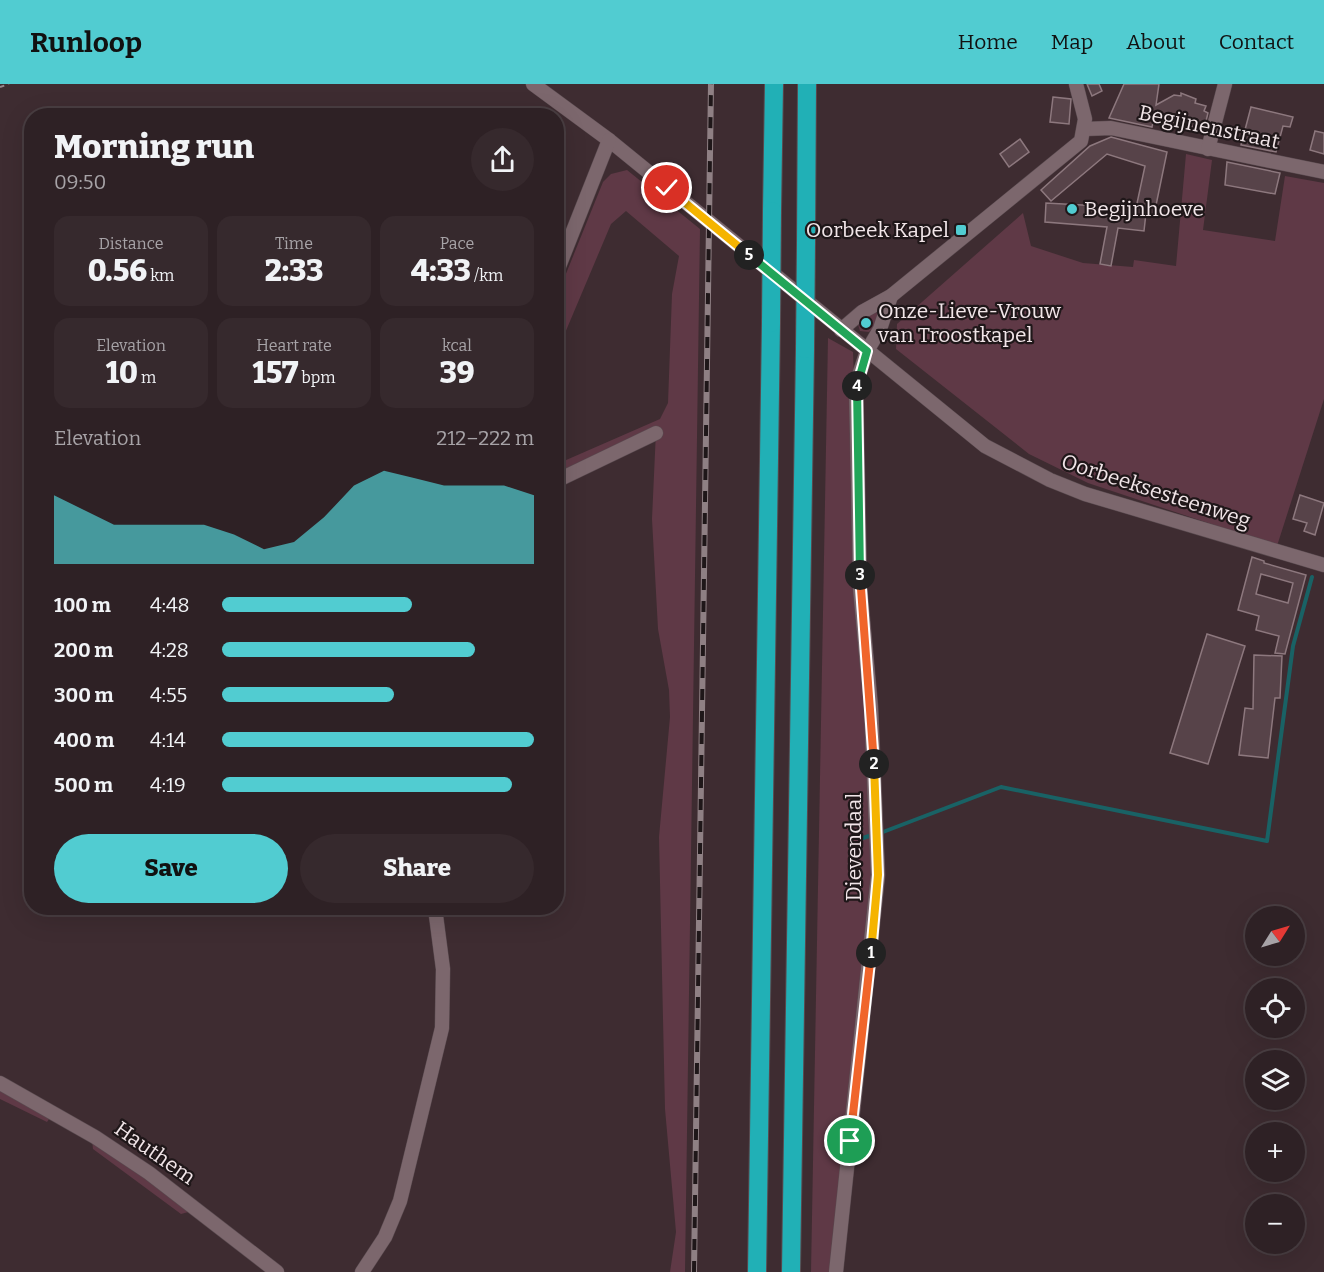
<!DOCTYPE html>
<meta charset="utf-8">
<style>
body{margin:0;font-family:Bitter,serif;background:#36292d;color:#f1f3f6;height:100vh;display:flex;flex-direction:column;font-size:22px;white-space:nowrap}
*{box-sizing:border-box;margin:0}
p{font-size:20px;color:#a7a3a7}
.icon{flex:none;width:33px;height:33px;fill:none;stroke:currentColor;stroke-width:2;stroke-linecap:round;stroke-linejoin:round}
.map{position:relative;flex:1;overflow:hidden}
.side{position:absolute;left:24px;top:24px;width:540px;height:807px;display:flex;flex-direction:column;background:#2e2125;border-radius:24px;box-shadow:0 6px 24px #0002,0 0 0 2px #493e42}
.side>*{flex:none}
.needle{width:39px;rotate:53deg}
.fabs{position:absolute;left:1245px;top:822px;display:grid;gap:12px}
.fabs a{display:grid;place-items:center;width:60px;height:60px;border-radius:50%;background:#2e2125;box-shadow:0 6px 24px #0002,0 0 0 2px #493e42;font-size:30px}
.pin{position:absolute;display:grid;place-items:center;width:51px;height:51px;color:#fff;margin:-26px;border:3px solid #fff;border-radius:50%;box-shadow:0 2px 6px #0007}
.km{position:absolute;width:30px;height:30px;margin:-15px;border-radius:50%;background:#222;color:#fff;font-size:16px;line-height:30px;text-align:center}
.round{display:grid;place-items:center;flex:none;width:63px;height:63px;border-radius:32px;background:#36292d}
.overview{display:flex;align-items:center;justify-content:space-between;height:102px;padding:0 30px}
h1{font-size:33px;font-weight:800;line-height:45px}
.stats{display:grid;grid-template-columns:repeat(3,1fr);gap:9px;height:102px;padding:6px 30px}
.stats div{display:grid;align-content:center;border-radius:15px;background:#36292d;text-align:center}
.stats b{font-size:30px;font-weight:800}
.stats small{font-size:16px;font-weight:400}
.stats p{font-size:16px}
.chart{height:168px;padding:12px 30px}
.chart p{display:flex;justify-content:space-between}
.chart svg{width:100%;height:108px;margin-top:6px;fill:#51ccd1;opacity:.7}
.action{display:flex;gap:12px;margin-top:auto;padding:12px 30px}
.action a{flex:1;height:69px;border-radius:36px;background:#51ccd1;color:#111;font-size:24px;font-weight:800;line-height:69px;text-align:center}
.action a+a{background:#36292d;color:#f1f3f6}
ul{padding:0 30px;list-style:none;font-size:20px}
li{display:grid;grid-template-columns:96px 72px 1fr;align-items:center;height:45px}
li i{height:15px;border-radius:8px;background:#51ccd1}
header{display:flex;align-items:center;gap:36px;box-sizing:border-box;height:84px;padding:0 30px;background:#51ccd1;color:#111}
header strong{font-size:28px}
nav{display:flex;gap:33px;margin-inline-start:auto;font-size:21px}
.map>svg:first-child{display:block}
.green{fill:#5f3946}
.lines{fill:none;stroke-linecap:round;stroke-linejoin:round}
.stream{stroke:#196265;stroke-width:4}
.building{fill:#574349;stroke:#8d787e;stroke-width:1.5;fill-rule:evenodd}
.minor-casing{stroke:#594a4f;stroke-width:15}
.highway-casing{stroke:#594a4f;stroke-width:20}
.path{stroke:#96878b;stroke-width:2;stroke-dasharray:4.5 4.5;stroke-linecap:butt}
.minor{stroke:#7c676d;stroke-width:14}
.highway{stroke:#21b0b6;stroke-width:18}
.rail-casing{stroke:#8f8084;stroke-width:6}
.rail{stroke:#1f1719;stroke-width:4;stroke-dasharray:11;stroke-linecap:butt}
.highway-bridge-casing{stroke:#594a4f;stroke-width:20;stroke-linecap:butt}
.highway-bridge{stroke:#21b0b6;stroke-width:18}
.split-1-casing{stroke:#fff;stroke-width:12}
.split-2-casing{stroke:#fff;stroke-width:12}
.split-3-casing{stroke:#fff;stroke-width:12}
.split-4-casing{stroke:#fff;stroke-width:12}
.split-5-casing{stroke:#fff;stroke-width:12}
.split-6-casing{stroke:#fff;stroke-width:12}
.split-1{stroke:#f0652b;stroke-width:8}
.split-2{stroke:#f5b400;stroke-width:8}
.split-3{stroke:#f0652b;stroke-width:8}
.split-4{stroke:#22a559;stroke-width:8}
.split-5{stroke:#22a559;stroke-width:8}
.split-6{stroke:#f5b400;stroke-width:8}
.poi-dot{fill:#51ccd1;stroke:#1f1719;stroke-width:2}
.labels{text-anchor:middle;stroke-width:4.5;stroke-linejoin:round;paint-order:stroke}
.street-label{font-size:21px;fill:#f1e5e8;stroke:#1f1719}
.poi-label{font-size:21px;fill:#f1e5e8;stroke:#1f1719;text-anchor:start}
</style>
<header>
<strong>Runloop</strong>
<nav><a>Home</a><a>Map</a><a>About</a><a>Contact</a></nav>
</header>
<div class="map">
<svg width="1324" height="1188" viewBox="0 0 1324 1188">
<rect width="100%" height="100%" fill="#3e2c31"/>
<g class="green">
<path d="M1186,70L1212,76L1203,146L1275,157L1285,92L1324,99V315L1277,462L1088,399L1029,370L896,265L897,240L1023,129L1031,162L1083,179L1133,183L1134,176L1176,182Z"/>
<path d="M627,86L700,145L685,1188H670L676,1148L665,1025L659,753L670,633L669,606L658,545L652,435L656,347L557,392V380L660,335L668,319L672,210L679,172L626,127L611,140L557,268V212L603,98L611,90Z"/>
<path d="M876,228L878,231L874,243L869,248L860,247L857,237Z"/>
<path d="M828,254L853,268L872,783L832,1188H811Z"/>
<path d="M0,1004L51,1032L47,1038L0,1015Z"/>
<path d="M92,1056L192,1127L181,1130L93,1065Z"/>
</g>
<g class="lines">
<g class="stream">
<path d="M883,748L1001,703L1267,757L1293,562L1312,493"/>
<path d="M860,755L872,751"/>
</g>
</g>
<g class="building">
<path d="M1087,0H1099L1102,7L1092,12Z"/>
<path d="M1124,0H1159L1156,21L1174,11L1181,12V9L1196,15L1195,19L1206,22L1204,27L1208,29L1204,45L1154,34L1152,43L1109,34Z"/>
<path d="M1053,13L1071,15L1069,40L1050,38Z"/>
<path d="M1251,23L1293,33L1290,43L1283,42L1276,68L1241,61Z"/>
<path d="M1315,47L1324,49V70L1310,66Z"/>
<path d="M1111,53L1167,68L1154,131L1146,129L1144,147L1118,144L1111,182L1100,180L1107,143L1045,138L1046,119L1136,124L1145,82L1107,70L1051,117L1041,106L1090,62Z"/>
<path d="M1020,55L1029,68L1009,83L1000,70Z"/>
<path d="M1227,78L1280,89L1275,110L1225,101Z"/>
<path d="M1300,411L1324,419L1315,451L1304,447L1307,439L1293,435Z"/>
<path d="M1252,473L1264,477V479L1306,491L1285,570L1275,569L1279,552L1256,546L1259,532L1238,526ZM1261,490L1293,499L1288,519L1256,510Z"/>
<path d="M1207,550L1245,562L1208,680L1170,669Z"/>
<path d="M1254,571L1282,572L1280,614H1275L1268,674L1239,671L1245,624L1253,625Z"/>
</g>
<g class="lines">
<defs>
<g id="minor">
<path d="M533,0L609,56L985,362L1050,396L1085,410L1324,481"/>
<path d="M1085,45L1111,44L1324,88"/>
<path d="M1208,65L1225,0"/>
<path d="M556,190L609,56"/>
<path d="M841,246L862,228L891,212L1081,57L1085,35L1076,0"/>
<path d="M556,397L656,349"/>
<path d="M0,999L95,1053L149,1089L277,1188"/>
<path d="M362,1188L385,1153L400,1117L442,944L443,885L435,824"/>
<path d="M836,1188L878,791L871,623L860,504L856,300L867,267L880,245L891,212"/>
</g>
<g id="highway">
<path d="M772,127L774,0"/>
<path d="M806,159L807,0"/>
<path d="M757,1188L771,239"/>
<path d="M791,1188L805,265"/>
</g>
</defs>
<use href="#minor" class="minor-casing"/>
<use href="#highway" class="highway-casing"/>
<path class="path" d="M0,3L9,0"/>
<use href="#minor" class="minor"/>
<use href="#highway" class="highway"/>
<defs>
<path id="rail" d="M694,1188L711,0"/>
</defs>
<use href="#rail" class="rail-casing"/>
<use href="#rail" class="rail"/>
<defs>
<g id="highway-bridge">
<path d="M771,239L772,127"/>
<path d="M805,265L806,159"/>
</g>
</defs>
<use href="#highway-bridge" class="highway-bridge-casing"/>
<use href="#highway-bridge" class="highway-bridge"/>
</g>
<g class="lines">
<defs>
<path id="split-1" d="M850,1057L871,869"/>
<path id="split-2" d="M871,869L878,791L874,680"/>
<path id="split-3" d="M860,491L874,680"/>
<path id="split-4" d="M857,302L860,491"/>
<path id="split-5" d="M749,171L867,267L857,302"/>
<path id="split-6" d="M667,104L749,171"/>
</defs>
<use href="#split-1" class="split-1-casing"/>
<use href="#split-2" class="split-2-casing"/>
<use href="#split-3" class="split-3-casing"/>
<use href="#split-4" class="split-4-casing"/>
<use href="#split-5" class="split-5-casing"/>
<use href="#split-6" class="split-6-casing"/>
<use href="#split-1" class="split-1"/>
<use href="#split-2" class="split-2"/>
<use href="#split-3" class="split-3"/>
<use href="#split-4" class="split-4"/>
<use href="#split-5" class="split-5"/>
<use href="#split-6" class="split-6"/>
</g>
<g class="poi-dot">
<circle cx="1072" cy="125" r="6"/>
<rect x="955" y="140" width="12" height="12" rx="3"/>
<circle cx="866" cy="239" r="6"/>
</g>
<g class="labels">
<g class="street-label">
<text transform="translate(1209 43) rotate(12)" y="7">Begijnenstraat</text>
<text transform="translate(1156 407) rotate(18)" y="7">Oorbeeksesteenweg</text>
<text transform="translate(854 763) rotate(-90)" y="7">Dievendaal</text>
<text transform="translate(155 1069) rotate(35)" y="7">Hauthem</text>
</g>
<g class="poi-label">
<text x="1084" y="132">Begijnhoeve</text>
<text x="949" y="153" text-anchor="end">Oorbeek Kapel</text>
<text x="878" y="234">Onze-Lieve-Vrouw<tspan x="878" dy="24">van Troostkapel</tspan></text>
</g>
</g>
</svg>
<div class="fabs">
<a><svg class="needle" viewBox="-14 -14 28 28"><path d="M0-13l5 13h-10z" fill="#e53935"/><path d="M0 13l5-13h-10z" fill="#a7a3a7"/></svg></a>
<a><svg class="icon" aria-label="locate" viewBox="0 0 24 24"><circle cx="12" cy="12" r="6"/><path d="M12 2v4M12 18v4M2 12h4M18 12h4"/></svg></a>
<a><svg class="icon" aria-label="layers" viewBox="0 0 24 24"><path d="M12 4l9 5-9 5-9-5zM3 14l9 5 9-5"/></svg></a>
<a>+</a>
<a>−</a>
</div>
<div class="pin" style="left:850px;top:1057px;background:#1e9e55"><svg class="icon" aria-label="arrive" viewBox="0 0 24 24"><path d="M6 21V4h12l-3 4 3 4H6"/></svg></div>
<div class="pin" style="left:667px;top:104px;background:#d93025"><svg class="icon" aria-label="check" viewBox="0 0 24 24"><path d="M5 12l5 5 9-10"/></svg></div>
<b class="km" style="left:871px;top:869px">1</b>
<b class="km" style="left:874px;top:680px">2</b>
<b class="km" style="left:860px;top:491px">3</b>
<b class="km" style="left:857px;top:302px">4</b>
<b class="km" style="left:749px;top:171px">5</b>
<section class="side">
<div class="overview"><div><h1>Morning run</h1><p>09:50</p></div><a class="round"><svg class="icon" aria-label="share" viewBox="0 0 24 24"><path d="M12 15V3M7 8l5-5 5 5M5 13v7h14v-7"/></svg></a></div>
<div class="stats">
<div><p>Distance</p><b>0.56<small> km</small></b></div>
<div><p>Time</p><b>2:33</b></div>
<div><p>Pace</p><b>4:33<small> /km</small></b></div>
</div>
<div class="stats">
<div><p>Elevation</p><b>10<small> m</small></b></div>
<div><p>Heart rate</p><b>157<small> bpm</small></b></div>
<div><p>kcal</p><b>39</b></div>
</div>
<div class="chart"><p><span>Elevation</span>212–222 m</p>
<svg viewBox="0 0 160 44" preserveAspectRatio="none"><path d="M0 44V16L10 22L20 28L30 28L40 28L50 28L60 32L70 38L80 35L90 25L100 12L110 6L120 9L130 12L140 12L150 12L160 16V44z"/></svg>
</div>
<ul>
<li><b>100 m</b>4:48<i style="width:61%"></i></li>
<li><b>200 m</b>4:28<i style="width:81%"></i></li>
<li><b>300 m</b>4:55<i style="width:55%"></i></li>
<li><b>400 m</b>4:14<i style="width:100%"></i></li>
<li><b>500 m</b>4:19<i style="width:93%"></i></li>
</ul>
<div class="action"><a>Save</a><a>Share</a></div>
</section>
</div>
